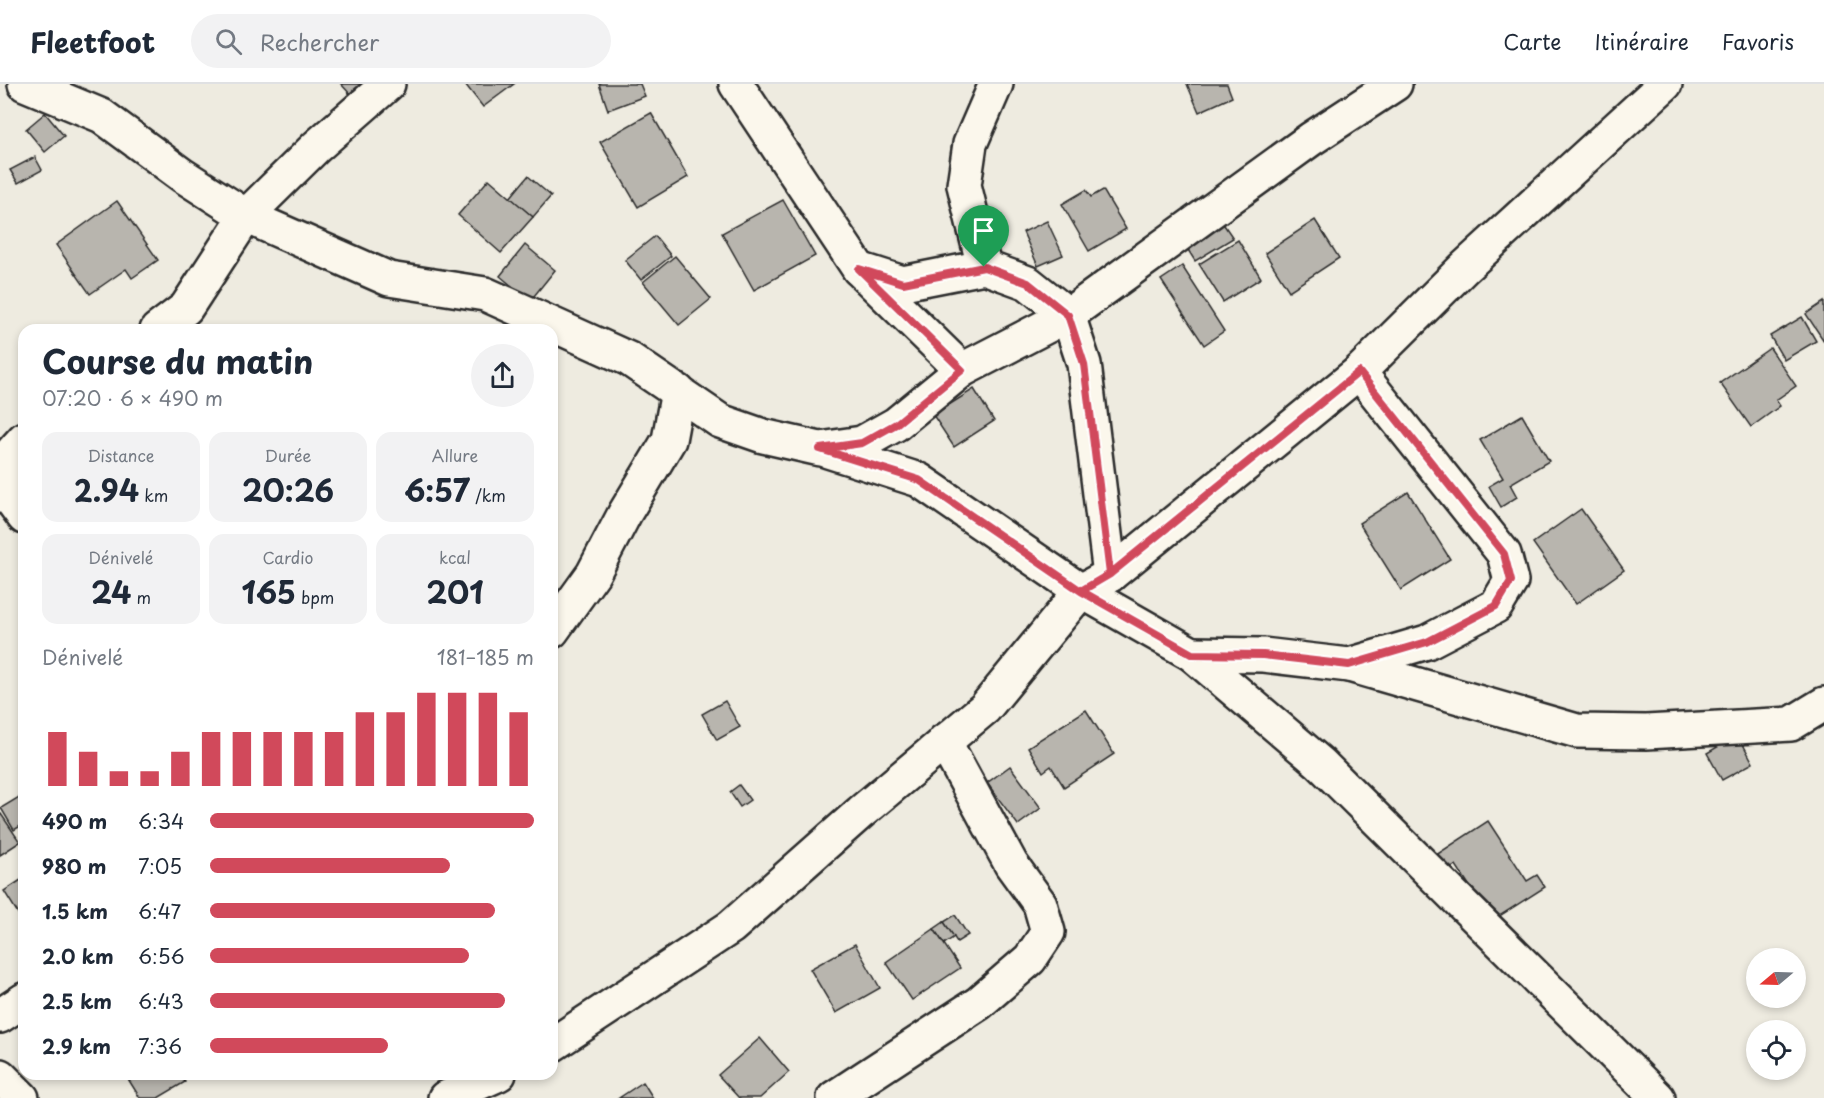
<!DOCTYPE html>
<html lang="fr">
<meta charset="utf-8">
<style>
body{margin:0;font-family:"Playpen Sans",sans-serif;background:#f2f2f3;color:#1f2937;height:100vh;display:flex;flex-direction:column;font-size:22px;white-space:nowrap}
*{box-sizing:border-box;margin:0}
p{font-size:20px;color:#747a83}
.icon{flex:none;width:33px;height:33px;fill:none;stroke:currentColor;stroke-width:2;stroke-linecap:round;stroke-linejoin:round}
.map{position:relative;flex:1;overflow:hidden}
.details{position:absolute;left:18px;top:240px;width:540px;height:756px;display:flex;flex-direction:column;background:#fff;border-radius:18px;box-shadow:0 3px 9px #0003}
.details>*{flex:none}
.needle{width:39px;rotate:251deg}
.controls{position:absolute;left:1746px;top:864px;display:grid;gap:12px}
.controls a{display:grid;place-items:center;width:60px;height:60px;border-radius:50%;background:#fff;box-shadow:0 3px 9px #0003;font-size:30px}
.pin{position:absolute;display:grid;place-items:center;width:51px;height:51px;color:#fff;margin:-62px -26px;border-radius:50% 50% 50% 0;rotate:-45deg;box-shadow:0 0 6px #0007}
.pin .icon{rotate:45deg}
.round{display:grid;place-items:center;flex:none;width:63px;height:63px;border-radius:32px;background:#f2f2f3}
.head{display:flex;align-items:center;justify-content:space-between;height:102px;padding:0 24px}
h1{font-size:33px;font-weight:700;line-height:45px}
.stats{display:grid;grid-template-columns:repeat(3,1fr);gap:9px;height:102px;padding:6px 24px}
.stats div{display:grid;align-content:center;border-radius:15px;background:#f2f2f3;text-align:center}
.stats b{font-size:30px;font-weight:700}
.stats small{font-size:16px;font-weight:400}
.stats p{font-size:16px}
.chart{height:168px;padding:12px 24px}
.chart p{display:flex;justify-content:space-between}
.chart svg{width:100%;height:108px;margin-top:6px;stroke:#d1495b;stroke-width:6}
ul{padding:0 24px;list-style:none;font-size:20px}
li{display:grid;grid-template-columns:96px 72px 1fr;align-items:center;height:45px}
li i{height:15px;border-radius:8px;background:#d1495b}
header{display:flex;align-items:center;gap:36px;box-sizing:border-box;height:84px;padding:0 30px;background:#fff;border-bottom:2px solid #e0e1e3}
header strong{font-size:28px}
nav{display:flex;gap:33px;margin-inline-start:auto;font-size:21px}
.search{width:420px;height:54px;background:#f2f2f3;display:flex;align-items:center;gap:15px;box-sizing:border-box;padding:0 21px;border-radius:33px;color:#747a83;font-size:22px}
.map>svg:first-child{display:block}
.building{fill:#b8b5ae;stroke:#2b2b2b;stroke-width:1.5}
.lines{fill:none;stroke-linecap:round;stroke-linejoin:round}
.minor-casing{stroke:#2b2b2b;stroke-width:38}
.minor{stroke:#fbf7ec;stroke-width:33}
.route-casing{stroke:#fff;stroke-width:12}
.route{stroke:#d1495b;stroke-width:8}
</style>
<header>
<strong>Fleetfoot</strong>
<div class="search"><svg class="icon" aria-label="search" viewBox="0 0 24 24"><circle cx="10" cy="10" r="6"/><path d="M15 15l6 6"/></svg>Rechercher</div>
<nav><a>Carte</a><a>Itinéraire</a><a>Favoris</a></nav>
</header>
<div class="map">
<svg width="1824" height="1014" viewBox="0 0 1824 1014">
<rect width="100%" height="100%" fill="#eeebe0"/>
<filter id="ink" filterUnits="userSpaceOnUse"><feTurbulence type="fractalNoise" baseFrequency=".0167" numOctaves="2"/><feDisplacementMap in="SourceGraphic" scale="12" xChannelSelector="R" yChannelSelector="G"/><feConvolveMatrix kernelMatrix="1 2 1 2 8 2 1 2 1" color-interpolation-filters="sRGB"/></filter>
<g filter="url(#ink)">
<g class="building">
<path d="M341,0H363L351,11Z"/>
<path d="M465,0H514L483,23Z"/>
<path d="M599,0H640L645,12L608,26Z"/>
<path d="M1187,0H1227L1232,13L1199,28Z"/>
<path d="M45,29L64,52L45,68L26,45Z"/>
<path d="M651,29L688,93L638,123L600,58Z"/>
<path d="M35,73L42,86L18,99L10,86Z"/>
<path d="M528,92L551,112L533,133L510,114Z"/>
<path d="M489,95L533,133L501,169L458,131Z"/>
<path d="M1086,106L1091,113L1103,106L1126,145L1089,167L1062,120Z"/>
<path d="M783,116L815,172L754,206L722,149Z"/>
<path d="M117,117L158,176L132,194L126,185L90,210L56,161Z"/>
<path d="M1315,136L1339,174L1289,207L1265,169Z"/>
<path d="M1047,137L1063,171L1038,182L1023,148Z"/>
<path d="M1222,138L1233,154L1195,177L1185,161Z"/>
<path d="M655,152L671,172L641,196L625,176Z"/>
<path d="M1238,156L1261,194L1223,218L1199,180Z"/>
<path d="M525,161L555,186L530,217L500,192Z"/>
<path d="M675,172L711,215L679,241L643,198Z"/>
<path d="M1182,182L1224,247L1204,261L1161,196Z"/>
<path d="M1824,218V257L1806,230Z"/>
<path d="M1802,233L1816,257L1784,276L1770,252Z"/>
<path d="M1770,264L1796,302L1776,316L1780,322L1751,343L1720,299Z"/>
<path d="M974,305L994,337L954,363L933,331Z"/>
<path d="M1522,331L1549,377L1510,400L1517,413L1501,423L1489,402L1503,394L1480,356Z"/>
<path d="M1408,408L1450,475L1401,506L1359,439Z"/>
<path d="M1581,425L1624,486L1576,520L1533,459Z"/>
<path d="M725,617L740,643L717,656L702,630Z"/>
<path d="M1086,626L1114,670L1064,703L1051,682L1043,688L1028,663Z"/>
<path d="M1738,651L1753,679L1722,696L1707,669Z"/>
<path d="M1010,682L1041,724L1018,741L987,699Z"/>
<path d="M739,701L750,716L740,723L730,708Z"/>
<path d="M24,710V740L14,746L1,724Z"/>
<path d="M1,730L20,758L0,771V731Z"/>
<path d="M1488,737L1527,797L1537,791L1545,803L1487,840L1486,827L1456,781L1444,789L1433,773Z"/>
<path d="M24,794V839L4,807Z"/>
<path d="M955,831L968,851L957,858L944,838Z"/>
<path d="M944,838L954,853L944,860L934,845Z"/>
<path d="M934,845L960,884L912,916L886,878Z"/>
<path d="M855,860L880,904L836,929L810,885Z"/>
<path d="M760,954L789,988L760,1014H739L718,991Z"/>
<path d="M125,990H180L185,998L158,1014H140Z"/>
<path d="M643,998L653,1014H619Z"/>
</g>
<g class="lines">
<defs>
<g id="minor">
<path d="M25,0L102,32L182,91L246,132L389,195L485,210L629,275L720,337L763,352L820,365L862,359L896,340L962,286L1068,231L1311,55L1395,0"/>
<path d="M736,0L859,185L962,286"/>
<path d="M984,183L964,101L970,60L996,0"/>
<path d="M859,185L903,199L984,183L1028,199L1068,231L1084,280L1110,491"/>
<path d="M157,246L186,224L246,132L316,63L388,0"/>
<path d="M24,355L6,375L4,406L24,433"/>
<path d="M828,367L919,396L1081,507L1192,570L1320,679L1658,1014"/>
<path d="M552,547L593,490L625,429L669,356L678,307"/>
<path d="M1192,570L1263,571L1349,581L1427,558L1496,522L1511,497L1504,470L1359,288"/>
<path d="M1349,581L1577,647L1646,648L1791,640L1824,620"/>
<path d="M0,932L24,916"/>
<path d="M552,961L731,843L861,728L985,624L1081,507L1110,491L1359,288L1464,184L1665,0"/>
<path d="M0,992L22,1014"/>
<path d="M445,1014L499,990"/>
<path d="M834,1014L979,919L1030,875L1048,848L1040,820L1011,780L944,657"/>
</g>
</defs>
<use href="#minor" class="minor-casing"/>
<use href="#minor" class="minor"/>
</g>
</g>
<g class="lines" filter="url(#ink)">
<defs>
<path id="route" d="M984,183L1028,199L1068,231L1084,280L1110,490L1081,507L1192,570L1263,571L1349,581L1427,558L1496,522L1511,497L1504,470L1359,288L1110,490L1081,507L919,396L820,365L862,359L896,340L962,286L859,185L903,199L984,183"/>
</defs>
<use href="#route" class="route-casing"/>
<use href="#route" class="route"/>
</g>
</svg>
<div class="controls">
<a><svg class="needle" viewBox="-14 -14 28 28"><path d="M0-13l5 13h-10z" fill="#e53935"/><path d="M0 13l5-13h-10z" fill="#747a83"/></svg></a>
<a><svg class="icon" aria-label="locate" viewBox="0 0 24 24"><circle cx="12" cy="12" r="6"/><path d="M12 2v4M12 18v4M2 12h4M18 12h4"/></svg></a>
</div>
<div class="pin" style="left:984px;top:183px;background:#1e9e55"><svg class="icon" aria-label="arrive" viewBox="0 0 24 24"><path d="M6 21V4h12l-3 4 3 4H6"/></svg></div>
<section class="details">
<div class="head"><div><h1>Course du matin</h1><p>07:20 · 6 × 490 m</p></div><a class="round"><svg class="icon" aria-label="share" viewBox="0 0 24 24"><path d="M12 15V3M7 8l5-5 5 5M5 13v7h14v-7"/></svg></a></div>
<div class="stats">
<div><p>Distance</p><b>2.94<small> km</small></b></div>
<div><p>Durée</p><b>20:26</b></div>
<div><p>Allure</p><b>6:57<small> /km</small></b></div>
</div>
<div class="stats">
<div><p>Dénivelé</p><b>24<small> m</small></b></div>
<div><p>Cardio</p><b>165<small> bpm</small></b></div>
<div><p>kcal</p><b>201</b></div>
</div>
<div class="chart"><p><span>Dénivelé</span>181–185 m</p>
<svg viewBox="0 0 160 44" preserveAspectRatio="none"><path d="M5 44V22M15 44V30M25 44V38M35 44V38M45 44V30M55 44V22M65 44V22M75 44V22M85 44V22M95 44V22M105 44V14M115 44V14M125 44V6M135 44V6M145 44V6M155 44V14"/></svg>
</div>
<ul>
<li><b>490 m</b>6:34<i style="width:100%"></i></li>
<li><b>980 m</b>7:05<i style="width:74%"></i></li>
<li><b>1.5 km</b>6:47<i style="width:88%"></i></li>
<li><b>2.0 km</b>6:56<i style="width:80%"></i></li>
<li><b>2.5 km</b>6:43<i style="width:91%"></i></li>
<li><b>2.9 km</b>7:36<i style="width:55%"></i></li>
</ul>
</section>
</div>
